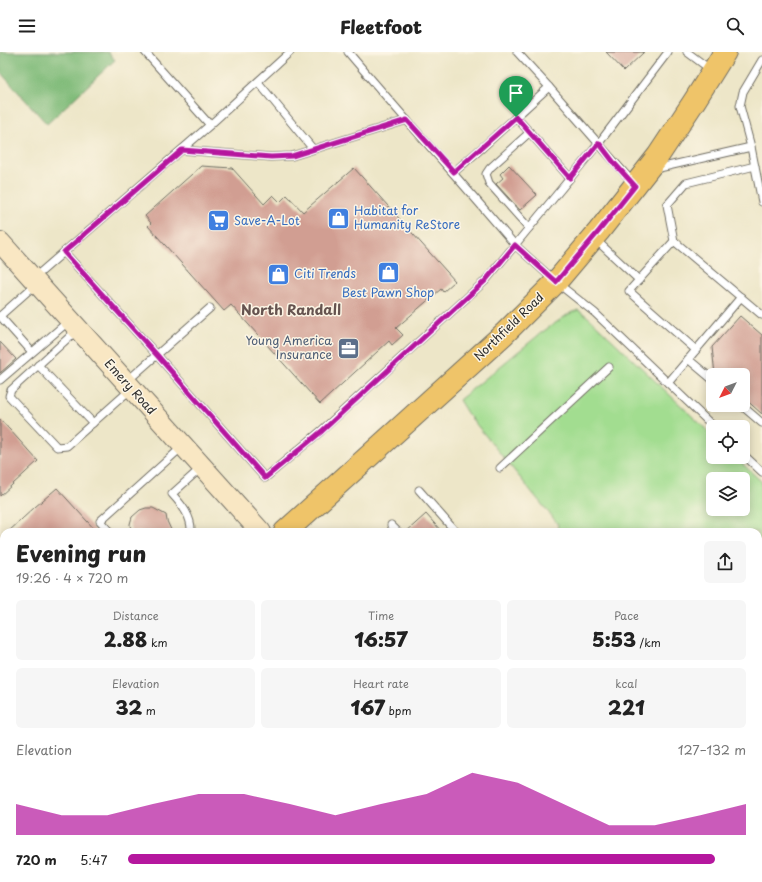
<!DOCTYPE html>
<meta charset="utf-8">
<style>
body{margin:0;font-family:"Playpen Sans",sans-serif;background:#f6f6f6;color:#222;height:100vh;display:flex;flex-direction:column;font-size:15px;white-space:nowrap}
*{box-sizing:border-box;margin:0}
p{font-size:13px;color:#767676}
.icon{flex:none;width:22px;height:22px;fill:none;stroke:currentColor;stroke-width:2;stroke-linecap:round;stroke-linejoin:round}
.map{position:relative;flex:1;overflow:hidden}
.details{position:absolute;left:0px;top:476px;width:762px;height:354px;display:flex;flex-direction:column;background:#fff;border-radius:12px 12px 0 0;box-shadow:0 2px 10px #0003}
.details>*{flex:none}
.needle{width:26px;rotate:228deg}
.controls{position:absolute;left:706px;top:316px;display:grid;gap:8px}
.controls a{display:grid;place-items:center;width:44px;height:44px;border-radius:6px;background:#fff;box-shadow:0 2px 10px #0003;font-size:20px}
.pin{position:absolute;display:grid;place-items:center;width:34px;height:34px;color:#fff;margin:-41px -17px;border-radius:50% 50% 50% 0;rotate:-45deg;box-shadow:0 0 4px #0007}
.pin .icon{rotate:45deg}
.round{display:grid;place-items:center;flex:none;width:42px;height:42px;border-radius:6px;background:#f6f6f6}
.overview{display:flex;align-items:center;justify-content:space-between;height:68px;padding:0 16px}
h1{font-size:22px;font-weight:800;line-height:30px}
.stats{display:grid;grid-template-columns:repeat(3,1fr);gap:6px;height:68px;padding:4px 16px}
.stats div{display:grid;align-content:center;border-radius:6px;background:#f6f6f6;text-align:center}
.stats b{font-size:20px;font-weight:800}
.stats small{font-size:11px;font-weight:400}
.stats p{font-size:11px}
.chart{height:112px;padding:8px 16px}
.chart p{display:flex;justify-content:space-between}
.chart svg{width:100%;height:72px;margin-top:4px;fill:#b5179e;opacity:.7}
ul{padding:0 16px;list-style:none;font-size:13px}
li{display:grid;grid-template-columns:64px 48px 1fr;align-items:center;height:30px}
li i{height:10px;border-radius:5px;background:#b5179e}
header{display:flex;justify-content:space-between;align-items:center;height:52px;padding:0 16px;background:#fff;font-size:18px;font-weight:800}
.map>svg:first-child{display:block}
.green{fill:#a2dd90;stroke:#66845e;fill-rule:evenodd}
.forest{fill:#81bc7a;stroke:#567452}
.building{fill:#d19e92}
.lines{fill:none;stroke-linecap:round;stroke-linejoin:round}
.lane-casing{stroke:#6f6c62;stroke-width:9}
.secondary-casing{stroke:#6f6c62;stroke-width:22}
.primary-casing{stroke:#6f6c62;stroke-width:24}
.lane{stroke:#fff;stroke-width:7}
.secondary{stroke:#f9e7c3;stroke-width:20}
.primary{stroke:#efc469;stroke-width:22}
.route-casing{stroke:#fff;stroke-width:8}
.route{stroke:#b5179e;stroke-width:5}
.labels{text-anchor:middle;stroke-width:3;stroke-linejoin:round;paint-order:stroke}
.shop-label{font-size:12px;fill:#366cbe;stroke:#fcf5e5;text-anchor:start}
.street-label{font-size:12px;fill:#2b2b2b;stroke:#fcf5e5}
.service-label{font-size:12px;fill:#4e5e75;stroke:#fcf5e5;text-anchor:end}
.quarter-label{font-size:14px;font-weight:bold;fill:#65534f;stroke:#fcf5e5}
</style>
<header><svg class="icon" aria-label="menu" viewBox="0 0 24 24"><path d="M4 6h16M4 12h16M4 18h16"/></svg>Fleetfoot<svg class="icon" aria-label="search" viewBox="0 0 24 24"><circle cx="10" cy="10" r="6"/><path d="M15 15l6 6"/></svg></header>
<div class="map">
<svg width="762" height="830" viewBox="0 0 762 830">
<rect width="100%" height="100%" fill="#fcf5e5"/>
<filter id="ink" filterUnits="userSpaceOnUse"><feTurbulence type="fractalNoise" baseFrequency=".025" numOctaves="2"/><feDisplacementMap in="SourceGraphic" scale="8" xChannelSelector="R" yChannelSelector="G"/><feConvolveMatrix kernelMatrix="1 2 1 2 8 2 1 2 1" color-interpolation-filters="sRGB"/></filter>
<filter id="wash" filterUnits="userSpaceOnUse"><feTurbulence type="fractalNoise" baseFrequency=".012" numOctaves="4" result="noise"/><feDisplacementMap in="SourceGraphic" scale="16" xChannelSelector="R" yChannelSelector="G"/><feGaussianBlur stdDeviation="0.9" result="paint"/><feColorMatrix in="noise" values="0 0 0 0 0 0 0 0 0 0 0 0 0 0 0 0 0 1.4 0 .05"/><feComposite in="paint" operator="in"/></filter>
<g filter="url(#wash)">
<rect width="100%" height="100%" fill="#ede6c8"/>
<path class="green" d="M578,258L587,264L713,384V405H735L762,430V548L758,552V480H557L558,472L467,361L459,348L541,281L567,263ZM713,427H743V457H713Z"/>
<path class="forest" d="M0,0H108L115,8L47,72L0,20Z"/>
<g id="blocks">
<g class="building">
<path d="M606,0H644L624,19Z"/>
<path d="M509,113L537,143L520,158L496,132L503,126L500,122Z"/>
<path d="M201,114L232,116L264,152L273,143L280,150L287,143L303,160L354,116L455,229L443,240L441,237L396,276L403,283L392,293L389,289L320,352L231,253L224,259L148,174L151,171L145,164Z"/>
<path d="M740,264L762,283V362L743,345V323H715L712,295Z"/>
<path d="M0,290L16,307L0,321Z"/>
<path d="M0,367L38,409L0,444Z"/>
<path d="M57,436L97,480H8L35,455Z"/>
<path d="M146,456H153L166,463L167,469L172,480H131L130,472L132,465L140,458Z"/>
<path d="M426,462L442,480H406Z"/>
</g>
</g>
</g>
<g filter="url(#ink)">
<use href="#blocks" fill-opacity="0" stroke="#6f6c62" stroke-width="1"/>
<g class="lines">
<defs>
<g id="lane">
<path d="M517,0L549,35L634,132"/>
<path d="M668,0L599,91L515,193L556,230L595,261L714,375"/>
<path d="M687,0L711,18"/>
<path d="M762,8L743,40L740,54L751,95L762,150"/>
<path d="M258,30L313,97"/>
<path d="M516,65L570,126"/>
<path d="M210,73L290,0"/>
<path d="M182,98L271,105L292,104L407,68"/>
<path d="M655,117L751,95"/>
<path d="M454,120L483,95L549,35"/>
<path d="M529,176L489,131L486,122L490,116L530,80"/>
<path d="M595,187L639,228"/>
<path d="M674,189L667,153L686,131L755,114"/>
<path d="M64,200L156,302L265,426L321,379L485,229L515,193C460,128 403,65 348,0"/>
<path d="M34,226L210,73L145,0"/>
<path d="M0,264L36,232"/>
<path d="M0,264L32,300"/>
<path d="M77,278L11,338L9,344L57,395L67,394L131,337"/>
<path d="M696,298L629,239L674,189L762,263"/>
<path d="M688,307L713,328"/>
<path d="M38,313L93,371"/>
<path d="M0,328L70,268"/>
<path d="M126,330L210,256"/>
<path d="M668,331L741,245"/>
<path d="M741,353L762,371"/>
<path d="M743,402L762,420"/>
<path d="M500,416L609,315"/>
<path d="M419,438L456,480"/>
<path d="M391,473L398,480"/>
<path d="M110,480L100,469L183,394"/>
<path d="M191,480C192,465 182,453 172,442L202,415"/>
<path d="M758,568L762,564"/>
<path d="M758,632L762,637"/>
<path d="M758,797L762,793"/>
<path d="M721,830L725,826"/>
</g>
<g id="secondary">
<path d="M0,190L261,480"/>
<path d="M573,826L576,830"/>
</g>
<g id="primary">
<path d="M285,480L504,282L556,230L599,179L658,104L695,48L725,0"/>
<path d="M0,713L4,709"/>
<path d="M0,753L4,750"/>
</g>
</defs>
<use href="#lane" class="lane-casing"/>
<use href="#secondary" class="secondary-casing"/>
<use href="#primary" class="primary-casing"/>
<use href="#lane" class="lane"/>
<use href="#secondary" class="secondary"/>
<use href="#primary" class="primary"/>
</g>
</g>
<g class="lines" filter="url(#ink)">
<defs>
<path id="route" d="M516,65L570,126L599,91L615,112L635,134L599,179L556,230L515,193L485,229L462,250L322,379L265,426L156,302L64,200L182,98L271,105L292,104L407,68L454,120Z"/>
</defs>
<use href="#route" class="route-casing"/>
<use href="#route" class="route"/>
</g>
<defs>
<symbol id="shop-square" viewBox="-11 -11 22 22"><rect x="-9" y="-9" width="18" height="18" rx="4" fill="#3f7fe0" stroke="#fcf5e5"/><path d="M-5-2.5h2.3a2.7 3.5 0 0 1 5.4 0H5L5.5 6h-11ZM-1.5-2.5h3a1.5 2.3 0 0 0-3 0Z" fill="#fff"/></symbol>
<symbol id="supermarket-square" viewBox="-11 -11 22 22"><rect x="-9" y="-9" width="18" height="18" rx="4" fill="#3f7fe0" stroke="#fcf5e5"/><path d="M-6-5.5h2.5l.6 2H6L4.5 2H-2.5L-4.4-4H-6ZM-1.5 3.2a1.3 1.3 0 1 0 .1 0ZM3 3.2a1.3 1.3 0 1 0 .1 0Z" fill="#fff"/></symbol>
<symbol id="office-square" viewBox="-11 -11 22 22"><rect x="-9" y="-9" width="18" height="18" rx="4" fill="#5c6f8a" stroke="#fcf5e5"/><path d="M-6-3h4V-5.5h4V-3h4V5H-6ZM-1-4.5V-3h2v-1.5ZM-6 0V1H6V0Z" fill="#fff"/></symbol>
</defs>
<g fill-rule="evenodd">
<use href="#shop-square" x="326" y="154" width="25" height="25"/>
<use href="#supermarket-square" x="206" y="156" width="25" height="25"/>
<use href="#shop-square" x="376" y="208" width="25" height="25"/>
<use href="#shop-square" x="266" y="210" width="25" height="25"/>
<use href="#office-square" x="336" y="284" width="25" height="25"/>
</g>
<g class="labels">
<g class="shop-label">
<text x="354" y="163">Habitat for<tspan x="354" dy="14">Humanity ReStore</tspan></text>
<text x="234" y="173">Save-A-Lot</text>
<text x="294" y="226">Citi Trends</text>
<text x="388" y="245" text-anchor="middle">Best Pawn Shop</text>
</g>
<g class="street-label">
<text transform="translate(509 275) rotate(-44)" y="4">Northfield Road</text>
<text transform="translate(130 335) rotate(48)" y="4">Emery Road</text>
</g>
<g class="service-label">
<text x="332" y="293">Young America<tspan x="332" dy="14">Insurance</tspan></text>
</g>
<g class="quarter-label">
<text x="291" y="263">North Randall</text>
</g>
</g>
</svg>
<div class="controls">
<a><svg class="needle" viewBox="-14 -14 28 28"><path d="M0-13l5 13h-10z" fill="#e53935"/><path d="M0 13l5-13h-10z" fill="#767676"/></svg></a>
<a><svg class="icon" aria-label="locate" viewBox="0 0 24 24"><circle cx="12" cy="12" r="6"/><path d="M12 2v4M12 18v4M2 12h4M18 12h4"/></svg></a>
<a><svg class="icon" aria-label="layers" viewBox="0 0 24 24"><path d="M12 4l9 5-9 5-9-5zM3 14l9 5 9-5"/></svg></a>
</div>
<div class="pin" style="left:516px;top:65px;background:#1e9e55"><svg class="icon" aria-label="arrive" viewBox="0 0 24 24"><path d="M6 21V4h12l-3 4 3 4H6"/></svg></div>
<section class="details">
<div class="overview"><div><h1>Evening run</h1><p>19:26 · 4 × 720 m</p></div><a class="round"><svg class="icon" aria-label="share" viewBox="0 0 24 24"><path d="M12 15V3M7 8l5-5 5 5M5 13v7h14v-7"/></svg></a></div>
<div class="stats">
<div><p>Distance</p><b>2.88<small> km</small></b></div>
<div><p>Time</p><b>16:57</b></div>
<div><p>Pace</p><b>5:53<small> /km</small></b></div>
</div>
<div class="stats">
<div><p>Elevation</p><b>32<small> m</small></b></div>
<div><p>Heart rate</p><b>167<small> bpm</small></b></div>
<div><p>kcal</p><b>221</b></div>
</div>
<div class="chart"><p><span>Elevation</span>127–132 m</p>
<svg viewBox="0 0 160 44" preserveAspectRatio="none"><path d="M0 44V25L10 32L20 32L30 25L40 19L50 19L60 25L70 32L80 25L90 19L100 6L110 12L120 25L130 38L140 38L150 32L160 25V44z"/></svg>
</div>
<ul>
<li><b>720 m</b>5:47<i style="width:95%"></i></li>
</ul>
</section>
</div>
